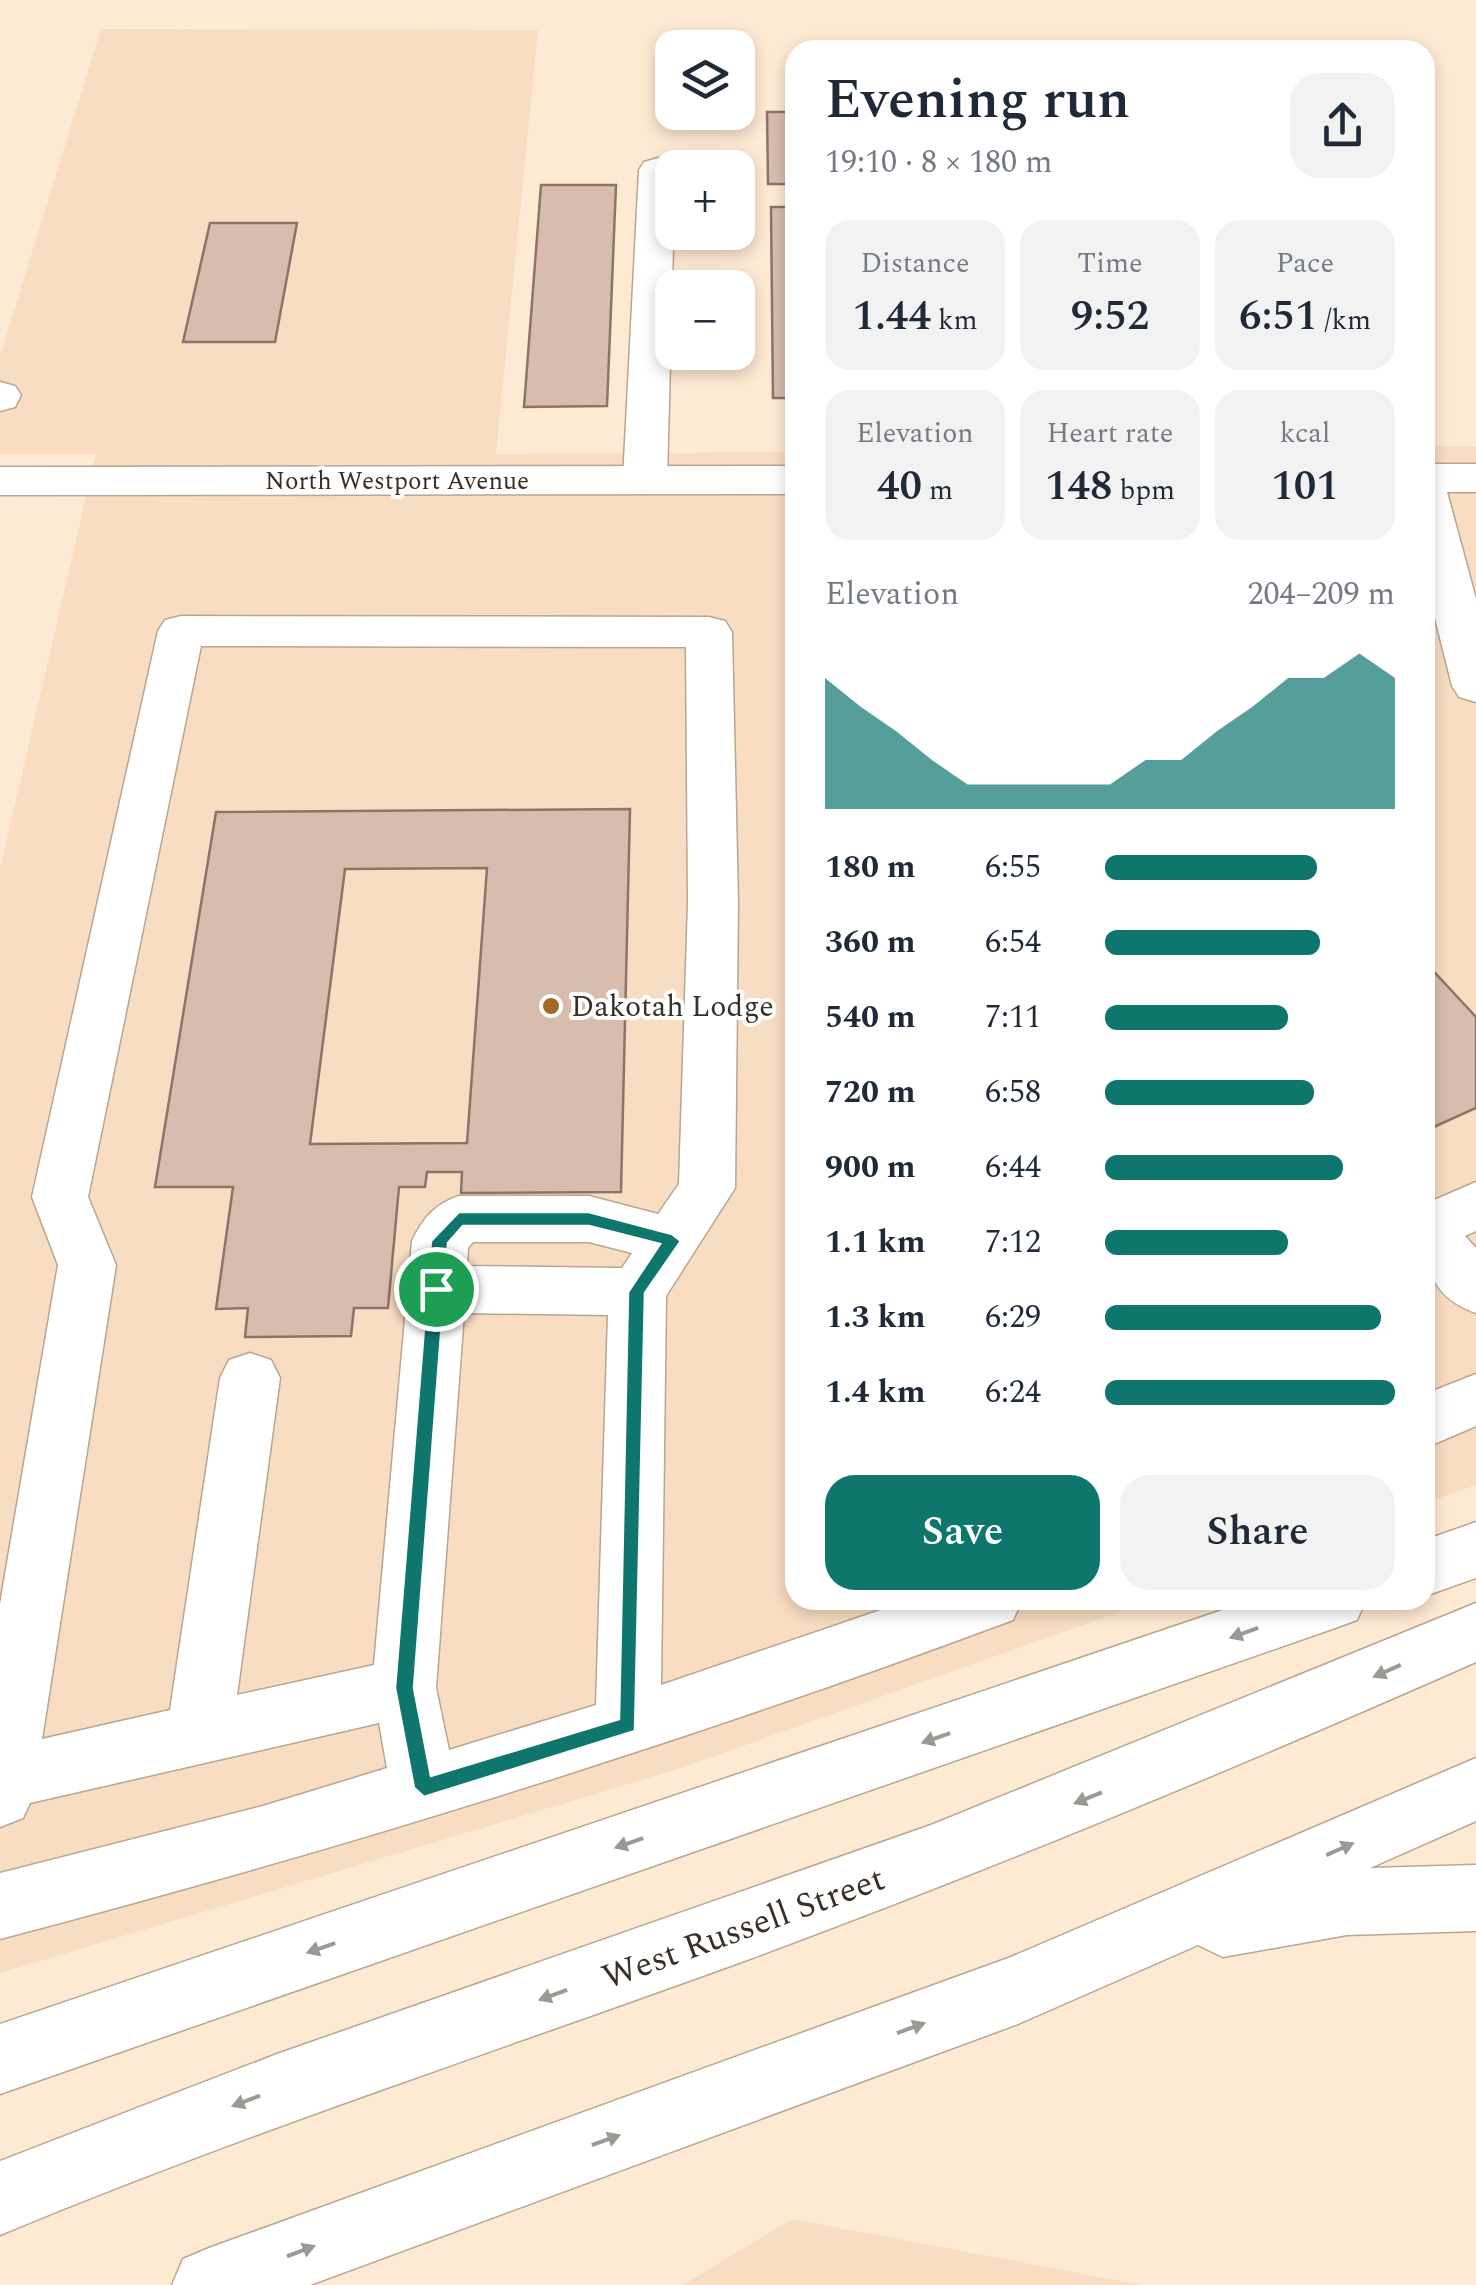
<!DOCTYPE html>
<meta charset="utf-8">
<style>
body{margin:0;font-family:Spectral,serif;background:#f2f2f3;color:#1f2937;height:100vh;display:flex;flex-direction:column;font-size:38px;white-space:nowrap}
*{box-sizing:border-box;margin:0}
p{font-size:32px;color:#747a83}
.icon{flex:none;width:55px;height:55px;fill:none;stroke:currentColor;stroke-width:2;stroke-linecap:round;stroke-linejoin:round}
.map{position:relative;flex:1;overflow:hidden}
.side{position:absolute;left:785px;top:40px;width:650px;height:1570px;display:flex;flex-direction:column;background:#fff;border-radius:30px;box-shadow:0 5px 15px #0003}
.side>*{flex:none}
.fabs{position:absolute;left:655px;top:30px;display:grid;gap:20px}
.fabs a{display:grid;place-items:center;width:100px;height:100px;border-radius:20px;background:#fff;box-shadow:0 5px 15px #0003;font-size:50px}
.pin{position:absolute;display:grid;place-items:center;width:85px;height:85px;color:#fff;margin:-42px;border:5px solid #fff;border-radius:50%;box-shadow:0 2px 10px #0007}
.round{display:grid;place-items:center;flex:none;width:105px;height:105px;border-radius:30px;background:#f2f2f3}
.summary{display:flex;align-items:center;justify-content:space-between;height:170px;padding:0 40px}
h1{font-size:55px;font-weight:600;line-height:75px}
.figures{display:grid;grid-template-columns:repeat(3,1fr);gap:15px;height:170px;padding:10px 40px}
.figures div{display:grid;align-content:center;border-radius:25px;background:#f2f2f3;text-align:center}
.figures b{font-size:42px;font-weight:600}
.figures small{font-size:28px;font-weight:400}
.figures p{font-size:28px}
.chart{height:280px;padding:20px 40px}
.chart p{display:flex;justify-content:space-between}
.chart svg{width:100%;height:180px;margin-top:10px;fill:#0f766e;opacity:.7}
.primary-button{display:flex;gap:20px;margin-top:auto;padding:20px 40px}
.primary-button a{flex:1;height:115px;border-radius:30px;background:#0f766e;color:#fff;font-size:40px;font-weight:600;line-height:115px;text-align:center}
.primary-button a+a{background:#f2f2f3;color:#1f2937}
ul{padding:0 40px;list-style:none;font-size:32px}
li{display:grid;grid-template-columns:160px 120px 1fr;align-items:center;height:75px}
li i{height:25px;border-radius:12px;background:#0f766e}
.map>svg:first-child{display:block}
.built{fill:#f8ddc2}
.building{fill:#d8bdaf;stroke:#8d7468;stroke-width:2.5;fill-rule:evenodd}
.lines{fill:none;stroke-linecap:round;stroke-linejoin:round}
.minor-casing{stroke:#b9a591;stroke-width:3}
.major-casing{stroke:#b9a591;stroke-width:3}
.highway-casing{stroke:#b9a591;stroke-width:3}
.minor{fill:#fff;fill-rule:evenodd}
.major{fill:#fff;fill-rule:evenodd}
.highway{fill:#fff;fill-rule:evenodd}
.oneway{fill:#9c9893}
.route{fill:#0f766e;stroke:#fff;stroke-width:2.5;fill-rule:evenodd}
.poi-dot{fill:#a16a25;stroke:#fff;stroke-width:4}
.labels{text-anchor:middle;stroke-width:8;stroke-linejoin:round;paint-order:stroke}
.far-street-label{font-size:25px;fill:#383027;stroke:#fff}
.poi-label{font-size:30px;fill:#383027;stroke:#fff;text-anchor:start}
.near-street-label{font-size:35px;fill:#383027;stroke:#fff}
</style>
<div class="map">
<svg width="1476" height="2285" viewBox="0 0 1476 2285">
<rect width="100%" height="100%" fill="#fee9d3"/>
<g class="built">
<path d="M101,29L538,30L496,454L795,452V1600H1153L678,1769L0,1973V869L96,454H0V356Z"/>
<path d="M1425,446H1476V1485L1425,1503Z"/>
<path d="M792,2219L1142,2285H683Z"/>
</g>
<g class="building">
<path d="M767,112H795V184H768Z"/>
<path d="M541,185H616L607,406L524,407Z"/>
<path d="M771,207H795V398H773Z"/>
<path d="M210,223H297L275,342H183Z"/>
<path d="M630,809L621,1192L461,1193L462,1172H427L425,1187H399L388,1308H354L351,1336L245,1337L248,1308L216,1309L233,1187H155L216,812ZM487,868L467,1143L310,1144L345,869Z"/>
<path d="M1425,962L1476,1017V1108L1425,1131Z"/>
</g>
<g class="lines">
<defs>
<g id="minor">
<path d="M658,158L675,168L667,480L660,490L645,494L630,490L623,480L639,170L644,162Z"/>
<path d="M0,382L15,386L21,395L15,407L0,411Z"/>
<path d="M1425,478L1441,482L1447,492L1476,599V702L1459,697L1452,686L1425,578Z"/>
<path d="M181,616L709,617L725,621L732,632L738,903L735,1188L666,1296L661,1685L910,1600H1022L1013,1620C681,1744 343,1849 0,1939V1873L263,1806L387,1768L379,1723L30,1803L23,1818L0,1827V1604L58,1265L32,1197L158,631L165,620ZM201,646L686,647L688,903L679,1184L658,1214L589,1196H459C435,1204 423,1218 412,1241L374,1665L237,1695L280,1378L271,1360L250,1353L229,1360L220,1378L170,1710L42,1739L116,1265L88,1197ZM473,1242H589L632,1253L622,1268L467,1266L468,1248ZM464,1313L608,1315L596,1705L449,1750L436,1688Z"/>
<path d="M1476,1182V1231L1465,1236L1476,1248V1313C1421,1294 1425,1253 1425,1204Z"/>
<path d="M1476,1374V1426L1425,1448V1394Z"/>
</g>
<g id="major">
<rect x="1425" y="464" width="51" height="28"/>
<path d="M795,466V494L0,495V467Z"/>
</g>
<g id="highway">
<path d="M1476,1522V1578L1425,1596V1540Z"/>
<path d="M1252,1600H1366L1357,1620L1335,1628L0,2094V2024Z"/>
<path d="M1476,1603V1662C1236,1768 993,1869 747,1960C497,2051 245,2133 0,2235V2161L277,2054L931,1825Z"/>
<path d="M1476,1758V1821L1370,1868L1476,1865V1931L1347,1935L1223,1957L1198,1945L1018,2024L310,2285H172L183,2259L209,2248L1011,1957Z"/>
</g>
</defs>
<use href="#minor" class="minor-casing"/>
<use href="#major" class="major-casing"/>
<use href="#highway" class="highway-casing"/>
<use href="#minor" class="minor"/>
<use href="#major" class="major"/>
<use href="#highway" class="highway"/>
</g>
<defs><path id="oneway-solid" d="M-6-.8H1V-3.2L6.5 0L1 3.2V.8H-6Z" transform="scale(2.5)"/></defs>
<g class="oneway">
<use href="#oneway-solid" transform="translate(1244 1633) rotate(160)"/>
<use href="#oneway-solid" transform="translate(1387 1671) rotate(156)"/>
<use href="#oneway-solid" transform="translate(936 1738) rotate(161)"/>
<use href="#oneway-solid" transform="translate(1088 1798) rotate(158)"/>
<use href="#oneway-solid" transform="translate(629 1843) rotate(161)"/>
<use href="#oneway-solid" transform="translate(1340 1849) rotate(-24)"/>
<use href="#oneway-solid" transform="translate(321 1948) rotate(161)"/>
<use href="#oneway-solid" transform="translate(553 1995) rotate(160)"/>
<use href="#oneway-solid" transform="translate(911 2028) rotate(-20)"/>
<use href="#oneway-solid" transform="translate(246 2101) rotate(159)"/>
<use href="#oneway-solid" transform="translate(606 2140) rotate(-20)"/>
<use href="#oneway-solid" transform="translate(301 2251) rotate(-21)"/>
</g>
<path class="route" d="M459,1212H589L672,1234L681,1241L645,1293L635,1731L424,1797L414,1788L395,1688L431,1241ZM463,1226H589L660,1244L628,1292L619,1719L431,1776L414,1688L448,1243Z"/>
<circle class="poi-dot" cx="551" cy="1006" r="10"/>
<g class="labels">
<g class="far-street-label">
<text x="397" y="489">North Westport Avenue</text>
</g>
<g class="poi-label">
<text x="571" y="1016">Dakotah Lodge</text>
</g>
<g class="near-street-label">
<text transform="translate(743 1927) rotate(-20)" y="12">West Russell Street</text>
</g>
</g>
</svg>
<div class="fabs">
<a><svg class="icon" aria-label="layers" viewBox="0 0 24 24"><path d="M12 4l9 5-9 5-9-5zM3 14l9 5 9-5"/></svg></a>
<a>+</a>
<a>−</a>
</div>
<div class="pin" style="left:436px;top:1289px;background:#1e9e55"><svg class="icon" aria-label="arrive" viewBox="0 0 24 24"><path d="M6 21V4h12l-3 4 3 4H6"/></svg></div>
<section class="side">
<div class="summary"><div><h1>Evening run</h1><p>19:10 · 8 × 180 m</p></div><a class="round"><svg class="icon" aria-label="share" viewBox="0 0 24 24"><path d="M12 15V3M7 8l5-5 5 5M5 13v7h14v-7"/></svg></a></div>
<div class="figures">
<div><p>Distance</p><b>1.44<small> km</small></b></div>
<div><p>Time</p><b>9:52</b></div>
<div><p>Pace</p><b>6:51<small> /km</small></b></div>
</div>
<div class="figures">
<div><p>Elevation</p><b>40<small> m</small></b></div>
<div><p>Heart rate</p><b>148<small> bpm</small></b></div>
<div><p>kcal</p><b>101</b></div>
</div>
<div class="chart"><p><span>Elevation</span>204–209 m</p>
<svg viewBox="0 0 160 44" preserveAspectRatio="none"><path d="M0 44V12L10 19L20 25L30 32L40 38L50 38L60 38L70 38L80 38L90 32L100 32L110 25L120 19L130 12L140 12L150 6L160 12V44z"/></svg>
</div>
<ul>
<li><b>180 m</b>6:55<i style="width:73%"></i></li>
<li><b>360 m</b>6:54<i style="width:74%"></i></li>
<li><b>540 m</b>7:11<i style="width:63%"></i></li>
<li><b>720 m</b>6:58<i style="width:72%"></i></li>
<li><b>900 m</b>6:44<i style="width:82%"></i></li>
<li><b>1.1 km</b>7:12<i style="width:63%"></i></li>
<li><b>1.3 km</b>6:29<i style="width:95%"></i></li>
<li><b>1.4 km</b>6:24<i style="width:100%"></i></li>
</ul>
<div class="primary-button"><a>Save</a><a>Share</a></div>
</section>
</div>
